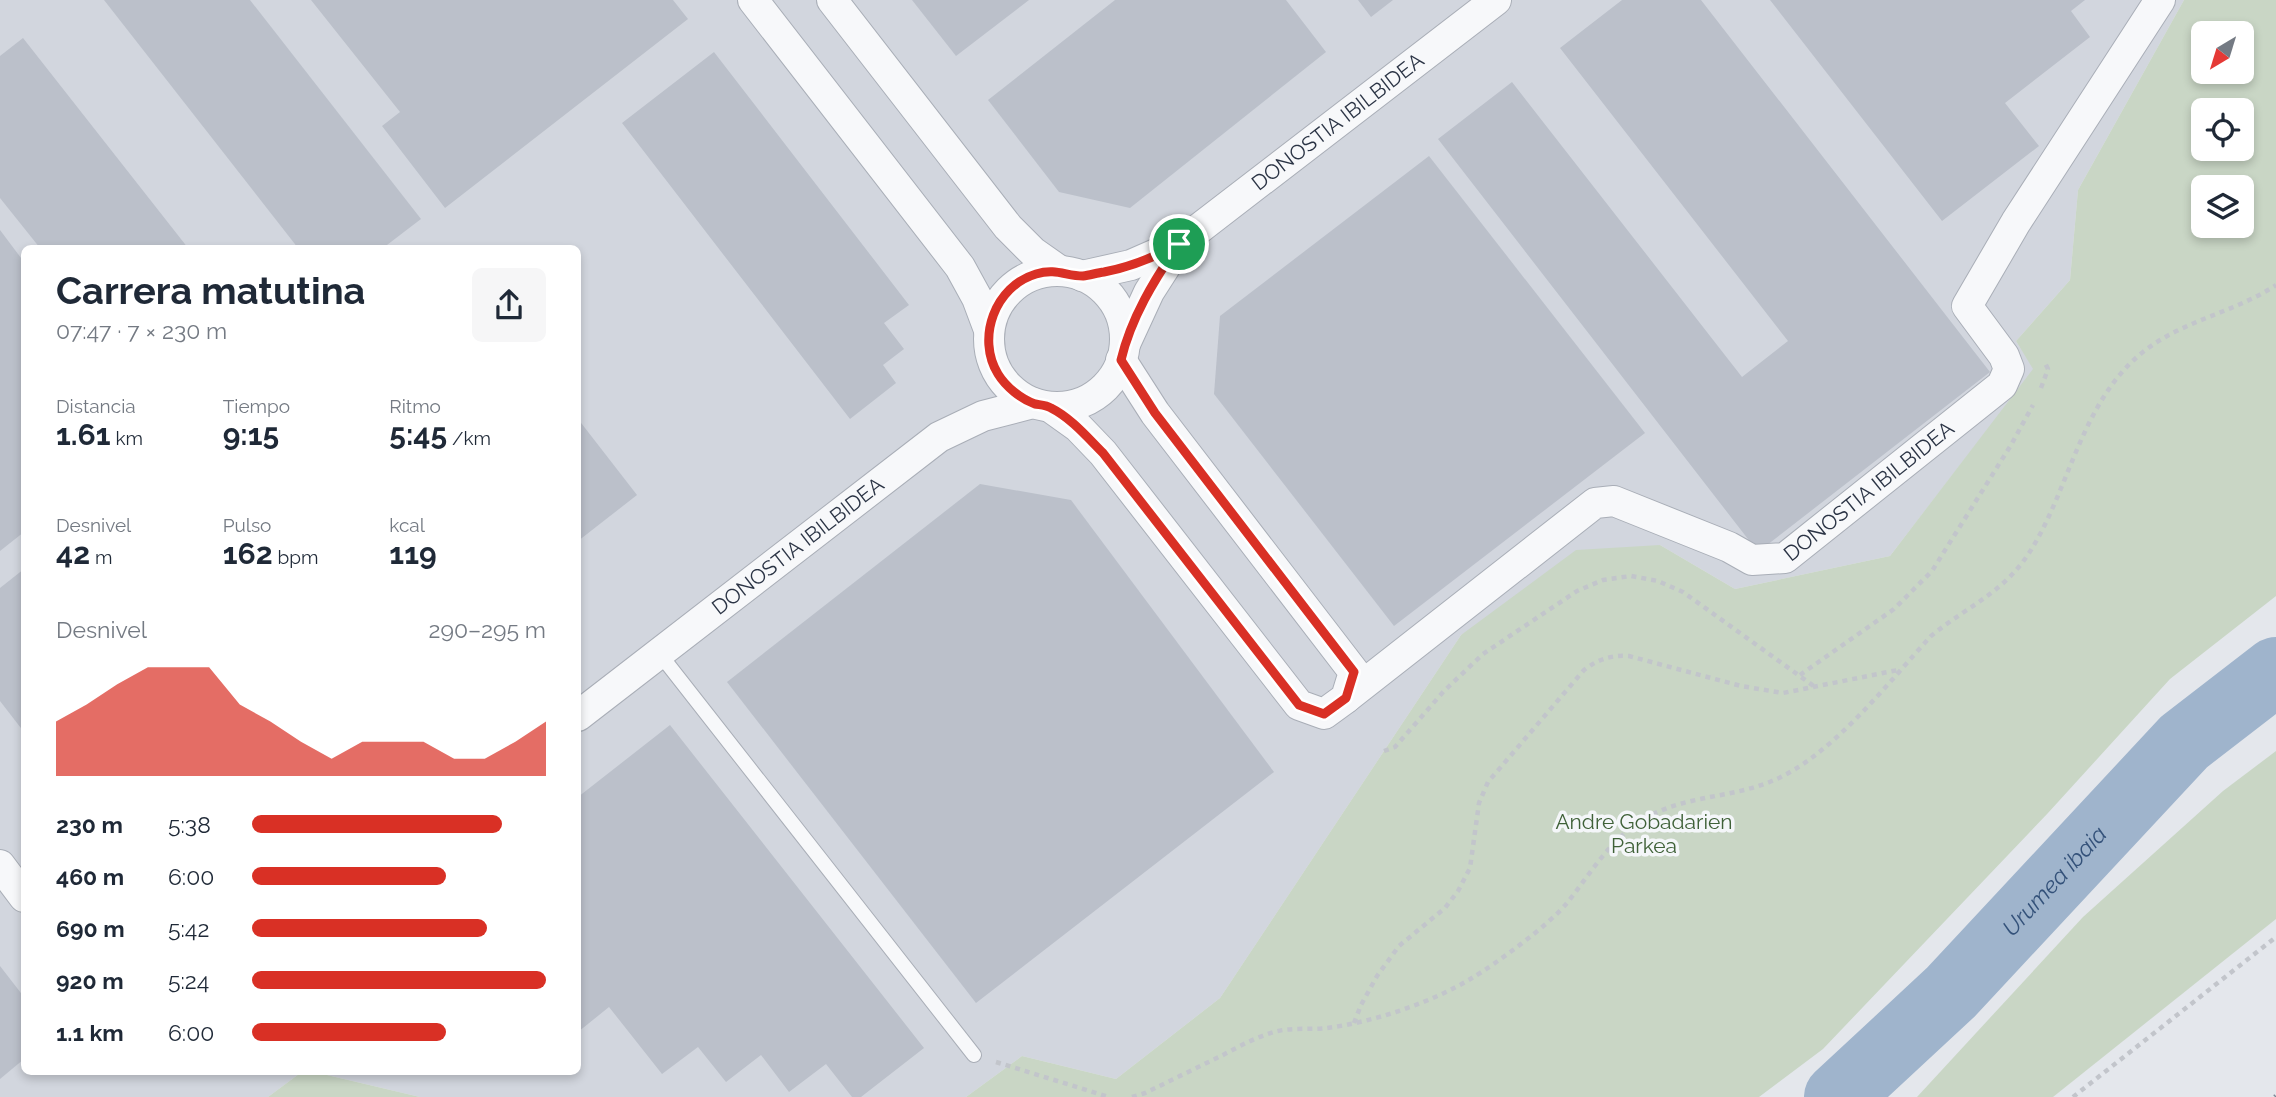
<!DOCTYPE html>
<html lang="es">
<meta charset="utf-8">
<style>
body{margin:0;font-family:Raleway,sans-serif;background:#f6f6f7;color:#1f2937;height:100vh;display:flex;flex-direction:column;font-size:26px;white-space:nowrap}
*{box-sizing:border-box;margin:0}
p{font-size:23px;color:#747a83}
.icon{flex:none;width:38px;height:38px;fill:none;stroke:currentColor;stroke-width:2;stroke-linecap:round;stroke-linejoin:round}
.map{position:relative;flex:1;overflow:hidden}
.side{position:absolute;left:21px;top:245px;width:560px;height:830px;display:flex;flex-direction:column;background:#fff;border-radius:10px;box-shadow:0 4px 10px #0003}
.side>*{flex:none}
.needle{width:46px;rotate:218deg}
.tools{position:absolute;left:2191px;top:21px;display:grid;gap:14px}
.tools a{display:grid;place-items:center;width:63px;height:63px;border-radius:10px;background:#fff;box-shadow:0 4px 10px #0003;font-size:35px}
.pin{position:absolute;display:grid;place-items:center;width:60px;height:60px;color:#fff;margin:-30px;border:4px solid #fff;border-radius:50%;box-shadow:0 2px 7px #0007}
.round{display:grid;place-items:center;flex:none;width:74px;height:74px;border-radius:10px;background:#f6f6f7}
.summary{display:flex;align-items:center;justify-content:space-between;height:119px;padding:0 35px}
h1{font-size:38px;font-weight:700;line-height:52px}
.stats{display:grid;grid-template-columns:repeat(3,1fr);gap:10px;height:119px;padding:7px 35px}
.stats div{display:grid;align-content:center}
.stats b{font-size:30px;font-weight:700}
.stats small{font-size:19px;font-weight:400}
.stats p{font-size:19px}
.chart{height:196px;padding:14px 35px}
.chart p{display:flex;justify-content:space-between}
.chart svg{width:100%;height:126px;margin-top:7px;fill:#d93025;opacity:.7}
ul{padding:0 35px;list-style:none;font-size:23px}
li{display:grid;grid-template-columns:112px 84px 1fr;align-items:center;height:52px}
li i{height:18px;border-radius:9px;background:#d93025}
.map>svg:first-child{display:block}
.built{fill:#d2d6de}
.green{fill:#c9d6c5;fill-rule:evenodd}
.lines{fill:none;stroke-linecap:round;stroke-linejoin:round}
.river{stroke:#9fb4cc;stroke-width:68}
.building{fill:#bbc0ca}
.service-casing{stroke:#a9aeb7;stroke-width:16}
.minor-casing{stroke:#a9aeb7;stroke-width:32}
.path{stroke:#c2c5cb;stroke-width:4.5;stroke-dasharray:5 5;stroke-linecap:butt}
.service{stroke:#f7f8fa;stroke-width:14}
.minor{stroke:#f7f8fa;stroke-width:30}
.rail{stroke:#7d8696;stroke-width:5;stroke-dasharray:3.5 7;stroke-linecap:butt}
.route-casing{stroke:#fff;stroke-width:14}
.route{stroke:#d93025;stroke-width:9}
.labels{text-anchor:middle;stroke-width:7;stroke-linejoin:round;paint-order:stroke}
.street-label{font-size:21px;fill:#2b3445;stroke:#f4f6f9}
.park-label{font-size:21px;fill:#3f6138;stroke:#f4f6f9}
.water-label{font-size:23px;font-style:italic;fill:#34527a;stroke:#f4f6f9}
</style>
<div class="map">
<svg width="2276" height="1097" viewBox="0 0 2276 1097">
<rect width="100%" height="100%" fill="#e4e7ec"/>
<path class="built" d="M0,0H2184L2078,190L2070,280L2016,341L2034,369L1890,556L1735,589L1660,545L1461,635L1220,998L1116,1079L1022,1056L966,1097H420L310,1071H578V248H24V1071H303L268,1097H0Z"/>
<g class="green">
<path d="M2184,0H2276V596L2170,679L2048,813L1823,1049L1759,1097H966L1022,1056L1116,1079L1220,998L1461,635L1576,550L1660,545L1735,589L1890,556L2033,369L2016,341L2070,280L2078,190ZM2242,33V72H2203V33ZM2242,110V149H2203V110ZM2203,187H2242V226H2203Z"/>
<path d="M2276,751V919L2053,1097H1917L2083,917L2223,791Z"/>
<path d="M303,1071H310L420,1097H268Z"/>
</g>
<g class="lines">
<path class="river" id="s1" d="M1838,1097L1951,992L2184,742L2276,671"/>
</g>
<g class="building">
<path d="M104,0H250L421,219L383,248H298Z"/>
<path d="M311,0H673L688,19L445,208L382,126L400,112Z"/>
<path d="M912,0H1029L956,56Z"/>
<path d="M1115,0H1286L1326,52L1130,208L1059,192L988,100Z"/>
<path d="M1358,0H1393L1371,17Z"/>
<path d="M1622,0H1701L1990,372L1758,552L1438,139L1512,82L1742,377L1788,341L1560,48Z"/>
<path d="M1770,0H2085L2071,11L2090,37L2005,103L2039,146L1942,221Z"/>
<path d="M23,38L188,248H40L0,198V56Z"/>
<path d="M714,52L909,305L884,323L904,349L883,365L896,383L850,419L622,123Z"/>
<path d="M1429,156L1645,433L1394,626L1214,394L1220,316Z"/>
<path d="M0,230L24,262V532L0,551Z"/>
<path d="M578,419L637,495L578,541Z"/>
<path d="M980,484L1071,500L1274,772L976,1003L727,682Z"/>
<path d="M24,569V732L0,701V588Z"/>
<path d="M670,725L924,1048L861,1097H852L826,1064L789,1092L761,1055L726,1082L698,1047L662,1074L609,1007L578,1032V797Z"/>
<path d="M0,966L24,997V1059L0,1079Z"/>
</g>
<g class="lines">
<defs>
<path id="service" d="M659,653L974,1055"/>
<g id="minor">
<path d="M753,0L960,267L977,298L989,330"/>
<path d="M832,0L1008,227L1033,252L1060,271"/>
<circle cx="1057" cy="339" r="68"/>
<path id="s2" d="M1082,276L1131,265L1179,244L1496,0"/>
<path d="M1125,344L1149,292L1179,245"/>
<path d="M1050,407L1078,427L1103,453L1299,705L1324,714L1346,698L1354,672L1155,413L1121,360"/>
<path id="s3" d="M1346,698L1595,503L1614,501L1729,547L1752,560L1785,558L2002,385L2009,369L2004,356L1967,306L2016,222L2160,0"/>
<path id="s4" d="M578,716L939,437L983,416L1033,403"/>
<path d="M0,865L24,897"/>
</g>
</defs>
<use href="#service" class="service-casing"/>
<use href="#minor" class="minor-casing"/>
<g class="path">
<path d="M2041,388L2048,369L2044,361"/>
<path d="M1800,675L1894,609L1932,571L2011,445L2033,405"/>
<path d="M1384,751L1395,747L1444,691L1483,654L1577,591L1603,580L1631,576L1658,581L1683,592L1815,687"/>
<path d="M1354,1023L1361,1005L1377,976L1399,946L1445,908L1458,891L1470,868L1479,803L1488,782L1584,670C1598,659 1611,655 1629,656L1741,686L1783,693L1898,670"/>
<path d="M996,1062L1109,1097"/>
<path d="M1132,1097L1145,1093C1170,1081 1196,1068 1221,1056C1238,1047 1256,1037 1274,1032C1291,1027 1310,1030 1327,1028C1373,1022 1431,1003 1472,978C1497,963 1549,925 1567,903C1591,873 1608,842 1641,821C1681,795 1729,799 1772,781C1831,757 1888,683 1931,636C1970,604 2007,592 2034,545C2071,482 2083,400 2143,352C2183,320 2234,313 2276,285"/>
<path d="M2073,1097L2276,937"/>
</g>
<use href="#service" class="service"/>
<use href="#minor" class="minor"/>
<path class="rail" d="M2275,1097L2276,1096"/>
</g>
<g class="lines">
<defs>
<path id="route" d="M1179,244C1154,280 1131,318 1121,360L1155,413L1354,672L1346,698L1324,714L1299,705L1103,453C1087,437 1071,418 1051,408C1046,405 1040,405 1035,404C1021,399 1006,387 998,374C976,338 995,286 1036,274C1056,268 1066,276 1083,276C1090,275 1097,273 1104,272C1131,267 1155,257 1179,244Z"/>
</defs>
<use href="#route" class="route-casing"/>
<use href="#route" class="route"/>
</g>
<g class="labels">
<g class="street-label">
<text dy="7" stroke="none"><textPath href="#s2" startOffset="303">DONOSTIA IBILBIDEA</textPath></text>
<text dy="7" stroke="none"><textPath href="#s3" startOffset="626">DONOSTIA IBILBIDEA</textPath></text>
<text dy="7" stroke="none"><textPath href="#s4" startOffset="278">DONOSTIA IBILBIDEA</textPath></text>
</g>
<g class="park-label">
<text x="1644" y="829">Andre Gobadarien<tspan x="1644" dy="24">Parkea</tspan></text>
</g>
<g class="water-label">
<text dy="8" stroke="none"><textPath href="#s1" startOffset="306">Urumea ibaia</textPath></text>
</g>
</g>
</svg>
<div class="tools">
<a><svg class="needle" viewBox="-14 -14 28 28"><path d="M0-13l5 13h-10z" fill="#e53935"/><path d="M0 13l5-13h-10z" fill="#747a83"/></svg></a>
<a><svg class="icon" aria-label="locate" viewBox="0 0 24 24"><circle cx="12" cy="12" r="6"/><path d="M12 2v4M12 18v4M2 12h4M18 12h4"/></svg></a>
<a><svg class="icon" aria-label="layers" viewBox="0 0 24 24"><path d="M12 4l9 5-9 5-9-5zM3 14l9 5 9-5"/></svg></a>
</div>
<div class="pin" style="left:1179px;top:244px;background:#1e9e55"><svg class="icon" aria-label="arrive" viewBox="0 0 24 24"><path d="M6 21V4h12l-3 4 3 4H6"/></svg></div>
<section class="side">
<div class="summary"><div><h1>Carrera matutina</h1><p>07:47 · 7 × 230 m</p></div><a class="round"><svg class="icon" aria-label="share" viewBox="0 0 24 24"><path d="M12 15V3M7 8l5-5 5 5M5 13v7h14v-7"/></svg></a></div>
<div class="stats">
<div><p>Distancia</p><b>1.61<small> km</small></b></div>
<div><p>Tiempo</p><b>9:15</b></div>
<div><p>Ritmo</p><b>5:45<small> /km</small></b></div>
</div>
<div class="stats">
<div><p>Desnivel</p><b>42<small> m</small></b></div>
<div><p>Pulso</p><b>162<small> bpm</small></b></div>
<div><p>kcal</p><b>119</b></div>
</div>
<div class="chart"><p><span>Desnivel</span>290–295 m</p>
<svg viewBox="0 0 160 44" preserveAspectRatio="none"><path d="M0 44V25L10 19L20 12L30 6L40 6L50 6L60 19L70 25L80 32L90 38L100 32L110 32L120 32L130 38L140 38L150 32L160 25V44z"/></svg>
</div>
<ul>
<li><b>230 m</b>5:38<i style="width:85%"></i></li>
<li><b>460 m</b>6:00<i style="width:66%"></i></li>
<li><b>690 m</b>5:42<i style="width:80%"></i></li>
<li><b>920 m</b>5:24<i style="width:100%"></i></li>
<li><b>1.1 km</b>6:00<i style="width:66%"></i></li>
</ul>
</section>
</div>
